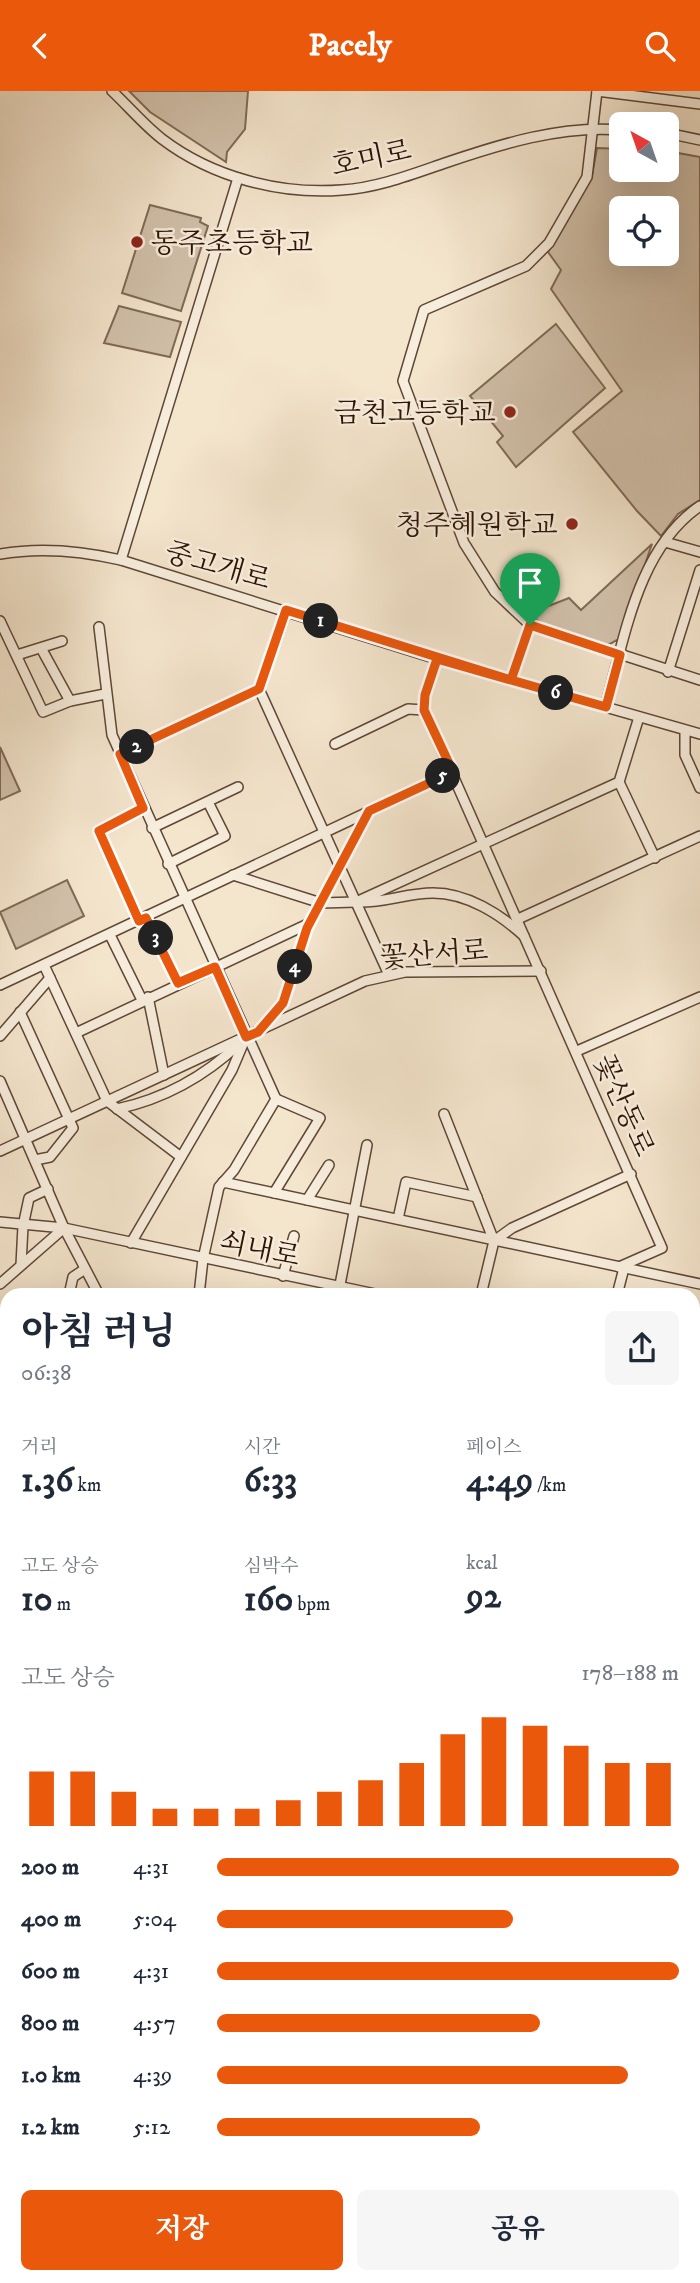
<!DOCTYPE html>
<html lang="ko">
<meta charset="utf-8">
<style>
body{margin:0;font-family:"IM FELL DW Pica","Noto Serif KR",serif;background:#f6f6f7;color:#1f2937;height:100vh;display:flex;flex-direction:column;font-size:26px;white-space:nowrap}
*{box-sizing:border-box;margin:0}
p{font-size:23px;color:#747a83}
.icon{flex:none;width:38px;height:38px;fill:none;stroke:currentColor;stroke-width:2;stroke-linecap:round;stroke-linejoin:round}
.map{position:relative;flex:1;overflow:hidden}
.sheet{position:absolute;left:0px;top:1197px;width:700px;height:996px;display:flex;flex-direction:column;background:#fff;border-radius:21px 21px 0 0;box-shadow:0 7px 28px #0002}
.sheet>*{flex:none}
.needle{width:46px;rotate:320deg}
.buttons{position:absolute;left:609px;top:21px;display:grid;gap:14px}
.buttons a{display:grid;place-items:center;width:70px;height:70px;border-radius:10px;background:#fff;box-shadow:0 7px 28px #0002;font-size:35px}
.pin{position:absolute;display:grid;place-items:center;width:60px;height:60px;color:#fff;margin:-72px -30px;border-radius:50% 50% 50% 0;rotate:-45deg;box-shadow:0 0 7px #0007}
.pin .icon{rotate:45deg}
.km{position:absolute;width:35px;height:35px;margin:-18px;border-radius:50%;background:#222;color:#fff;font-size:19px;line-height:35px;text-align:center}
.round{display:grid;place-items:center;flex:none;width:74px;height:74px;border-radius:10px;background:#f6f6f7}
.summary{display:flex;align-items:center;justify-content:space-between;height:119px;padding:0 21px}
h1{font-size:38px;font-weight:700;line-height:52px}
.stats{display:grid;grid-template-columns:repeat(3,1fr);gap:10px;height:119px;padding:7px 21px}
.stats div{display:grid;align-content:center}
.stats b{font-size:35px;font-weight:700}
.stats small{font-size:19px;font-weight:400}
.stats p{font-size:19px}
.chart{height:196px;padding:14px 21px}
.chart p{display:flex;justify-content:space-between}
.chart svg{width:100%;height:126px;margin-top:7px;stroke:#ea580c;stroke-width:6}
.action{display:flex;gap:14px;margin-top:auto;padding:14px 21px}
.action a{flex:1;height:80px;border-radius:10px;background:#ea580c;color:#fff;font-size:28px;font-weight:700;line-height:80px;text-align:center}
.action a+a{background:#f6f6f7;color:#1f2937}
ul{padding:0 21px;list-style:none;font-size:23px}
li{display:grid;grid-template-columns:112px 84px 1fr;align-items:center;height:52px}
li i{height:18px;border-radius:9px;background:#ea580c}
header{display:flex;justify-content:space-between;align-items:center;height:91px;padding:0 21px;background:#ea580c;color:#fff;font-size:32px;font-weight:700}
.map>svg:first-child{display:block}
.green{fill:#d2c1ab;stroke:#806a57;stroke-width:2;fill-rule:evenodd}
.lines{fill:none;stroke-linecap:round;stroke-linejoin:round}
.stream{stroke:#7c6553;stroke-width:2.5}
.minor-casing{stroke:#5f4736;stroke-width:12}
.minor{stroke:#f8eede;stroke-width:9}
.route-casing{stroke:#fff;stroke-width:14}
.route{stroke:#ea580c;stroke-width:9}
.poi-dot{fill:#8f2418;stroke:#f8eede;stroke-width:2.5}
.labels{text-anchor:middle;stroke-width:5;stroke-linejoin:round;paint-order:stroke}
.street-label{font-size:28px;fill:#2d1203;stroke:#f8eede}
.poi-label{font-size:28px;fill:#2d1203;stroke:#f8eede;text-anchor:end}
</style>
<header><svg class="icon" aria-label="back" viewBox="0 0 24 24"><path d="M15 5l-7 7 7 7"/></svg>Pacely<svg class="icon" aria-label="search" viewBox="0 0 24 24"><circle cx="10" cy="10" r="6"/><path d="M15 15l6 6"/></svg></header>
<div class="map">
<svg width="700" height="2192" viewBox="0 0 700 2192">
<rect width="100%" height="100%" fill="#f4e5cd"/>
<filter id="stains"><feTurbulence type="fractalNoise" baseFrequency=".00286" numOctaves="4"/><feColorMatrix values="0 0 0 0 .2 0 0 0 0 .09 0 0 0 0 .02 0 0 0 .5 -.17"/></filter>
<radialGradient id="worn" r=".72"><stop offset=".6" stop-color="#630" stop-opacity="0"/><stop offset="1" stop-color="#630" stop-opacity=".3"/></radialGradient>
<g class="green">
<path d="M129,0H248L245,38L227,61L226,71L150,21Z"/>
<path d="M597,57L621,58V79H667V60L700,66V409L678,423L661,445L637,420L573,341L622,300L551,198L561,179L548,161L592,85ZM621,117H667V163H621Z"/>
<path d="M150,114L201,127L200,131L208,135L181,220L122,202Z"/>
<path d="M119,215L181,231L170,266L104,252Z"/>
<path d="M556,233L605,297L516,376L497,351L503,345L470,305Z"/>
<path d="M652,453L619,548L608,554L544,534L528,523L569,507L581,519Z"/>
<path d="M0,656L20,700L0,709Z"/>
<path d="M67,789L84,825L16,858L0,821Z"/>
<path d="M700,1511V1570L696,1574L693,1573V1521Z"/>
<path d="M0,1665L7,1667V1729L0,1732Z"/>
</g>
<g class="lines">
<g class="stream">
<path d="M693,2096L700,2087"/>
<path d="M675,2186V2192"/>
</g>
<defs>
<g id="minor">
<path d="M112,0C129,16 144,34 162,48C212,86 280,104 342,99C377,97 413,83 445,72C501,53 561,34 621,39"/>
<path d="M597,0L587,86L549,152L526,175L424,219L403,290L464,452L495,501L530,534L700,589"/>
<path d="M597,0L700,13"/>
<path d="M667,42L700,49"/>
<path d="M665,451L700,461"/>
<path d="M0,463C40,456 82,460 121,469L437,568L700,643"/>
<path d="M121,469L238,87"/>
<path d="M0,530L43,621L70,610L105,603"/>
<path d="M99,536L112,644L276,1008L234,1079L219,1096L203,1168L199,1204"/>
<path d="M41,557L70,610"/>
<path d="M17,564L62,550"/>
<path d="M437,568L425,604L424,619L662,1157L619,1176"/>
<path d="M668,581L700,479"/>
<path d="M511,589L530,534"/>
<path d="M259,598L389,884"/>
<path d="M605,616C625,547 637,458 700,415"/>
<path d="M685,640V664L700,697"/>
<path d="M335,653L408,618L424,619"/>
<path d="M120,663L259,598L287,519"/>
<path d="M619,691L655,767"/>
<path d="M152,737L238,696"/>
<path d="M168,773L225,745L208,711"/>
<path d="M233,784L321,812L356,811L619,691L639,626"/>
<path d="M358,811C384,812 407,802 433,802C467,802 500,823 524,845"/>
<path d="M146,827L178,892"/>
<path d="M518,828L700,745"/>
<path d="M139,830L99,739L143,717"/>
<path d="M110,844L142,909"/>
<path d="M44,874L107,1010L181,1066"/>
<path d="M0,894L453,681"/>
<path d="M148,906L164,984"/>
<path d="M20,921L73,1037L50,1066L35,1069"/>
<path d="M262,936L283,912L307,837L369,720"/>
<path d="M76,942L310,832"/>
<path d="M0,945L50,887"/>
<path d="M577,960L700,906"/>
<path d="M0,990L64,1137L99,1204"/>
<path d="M117,1018C164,1008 204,986 240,952"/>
<path d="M444,1023L494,1150"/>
<path d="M0,1060L365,890L405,881L541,880"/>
<path d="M223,1091L700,1193"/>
<path d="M274,1102L320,1027L276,1008"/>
<path d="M307,1109L329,1074"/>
<path d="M398,1128L406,1091L477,1106"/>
<path d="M0,1131L64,1137L380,1204"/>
<path d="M131,1152L232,979L246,946"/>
<path d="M21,1174L23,1135L29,1107L48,1098"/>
<path d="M283,1185L294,1145"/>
<path d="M0,1193L64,1137"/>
<path d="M69,1204L73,1186L85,1178"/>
<path d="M338,1204L367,1054"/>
<path d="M481,1204L494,1150L512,1137L631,1083"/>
<path d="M617,1204L624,1177"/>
<path d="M0,1241L7,1249"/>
<path d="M693,1268L700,1269"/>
<path d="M693,1290L700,1291"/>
<path d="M0,1338L7,1332"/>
<path d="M693,1368L700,1356"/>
<path d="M693,1419L700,1423"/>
<path d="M0,1426L7,1433"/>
<path d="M693,1579L700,1583"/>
<path d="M0,1599L7,1594"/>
<path d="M693,1635L700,1637"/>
<path d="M693,1670L700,1658"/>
<path d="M693,1771L700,1776"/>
<path d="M693,1887L700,1882"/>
<path d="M693,1902H700"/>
<path d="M0,1925L7,1928"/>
<path d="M0,2024L7,2027"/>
<path d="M693,2055L700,2045"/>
<path d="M693,2072L700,2061"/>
<path d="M439,2186L454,2192"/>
<path d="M60,2192L63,2186"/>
<path d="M148,2192L150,2186"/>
<path d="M353,2192L356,2186"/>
<path d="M497,2192L498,2186"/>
<path d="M522,2192L529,2186"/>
<path d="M658,2192V2186"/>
</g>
</defs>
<use href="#minor" class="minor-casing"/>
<use href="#minor" class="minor"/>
</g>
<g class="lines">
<defs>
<path id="route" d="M530,534L511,589L286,519L259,598L120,663L143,717L99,740L139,830L146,827L178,892L215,876L246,946L258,941L283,912L307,837L369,720L453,681L424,619L425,604L437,568L606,616L620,564L530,534"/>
</defs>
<use href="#route" class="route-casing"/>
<use href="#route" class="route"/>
</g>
<g class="poi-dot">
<circle cx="137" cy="151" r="7"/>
<circle cx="510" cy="321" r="7"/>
<circle cx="572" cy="433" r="7"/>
</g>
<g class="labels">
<g class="street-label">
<text transform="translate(371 66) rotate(-12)" y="10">호미로</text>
<text transform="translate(218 474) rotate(16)" y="10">중고개로</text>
<text transform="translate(434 862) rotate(-4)" y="10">꽃산서로</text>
<text transform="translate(625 1014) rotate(66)" y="10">꽃산동로</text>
<text transform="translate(260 1157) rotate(12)" y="10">쇠내로</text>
</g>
<g class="poi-label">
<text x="151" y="161" text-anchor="start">동주초등학교</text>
<text x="496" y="331">금천고등학교</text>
<text x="558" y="443">청주혜원학교</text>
</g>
</g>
<rect width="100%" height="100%" filter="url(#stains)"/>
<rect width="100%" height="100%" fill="url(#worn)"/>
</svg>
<div class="buttons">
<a><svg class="needle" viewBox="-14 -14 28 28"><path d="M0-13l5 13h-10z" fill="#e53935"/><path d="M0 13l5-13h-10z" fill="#747a83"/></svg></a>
<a><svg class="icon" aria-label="locate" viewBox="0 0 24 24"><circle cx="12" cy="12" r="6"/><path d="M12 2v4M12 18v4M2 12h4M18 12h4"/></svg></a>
</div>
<div class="pin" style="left:530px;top:534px;background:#1e9e55"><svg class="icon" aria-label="arrive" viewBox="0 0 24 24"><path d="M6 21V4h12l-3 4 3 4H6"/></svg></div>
<b class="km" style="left:321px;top:530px">1</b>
<b class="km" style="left:137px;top:656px">2</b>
<b class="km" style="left:156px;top:847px">3</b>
<b class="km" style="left:295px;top:876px">4</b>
<b class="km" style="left:443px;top:685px">5</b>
<b class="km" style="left:556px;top:602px">6</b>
<section class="sheet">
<div class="summary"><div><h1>아침 러닝</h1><p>06:38</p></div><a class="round"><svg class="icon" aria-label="share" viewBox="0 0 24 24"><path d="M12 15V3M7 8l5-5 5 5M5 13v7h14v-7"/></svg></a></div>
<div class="stats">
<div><p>거리</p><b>1.36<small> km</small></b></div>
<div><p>시간</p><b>6:33</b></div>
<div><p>페이스</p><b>4:49<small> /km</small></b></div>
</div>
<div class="stats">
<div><p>고도 상승</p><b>10<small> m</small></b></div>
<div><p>심박수</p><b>160<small> bpm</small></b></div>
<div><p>kcal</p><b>92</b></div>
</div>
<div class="chart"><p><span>고도 상승</span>178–188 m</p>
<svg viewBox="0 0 160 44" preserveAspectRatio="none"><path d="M5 44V25M15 44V25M25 44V32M35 44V38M45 44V38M55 44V38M65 44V35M75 44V32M85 44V28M95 44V22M105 44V12M115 44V6M125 44V9M135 44V16M145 44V22M155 44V22"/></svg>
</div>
<ul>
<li><b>200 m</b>4:31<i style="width:100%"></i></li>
<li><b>400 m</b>5:04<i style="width:64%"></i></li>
<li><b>600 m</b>4:31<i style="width:100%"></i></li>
<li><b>800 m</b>4:57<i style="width:70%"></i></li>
<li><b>1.0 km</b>4:39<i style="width:89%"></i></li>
<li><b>1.2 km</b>5:12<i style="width:57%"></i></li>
</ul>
<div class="action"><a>저장</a><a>공유</a></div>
</section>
</div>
